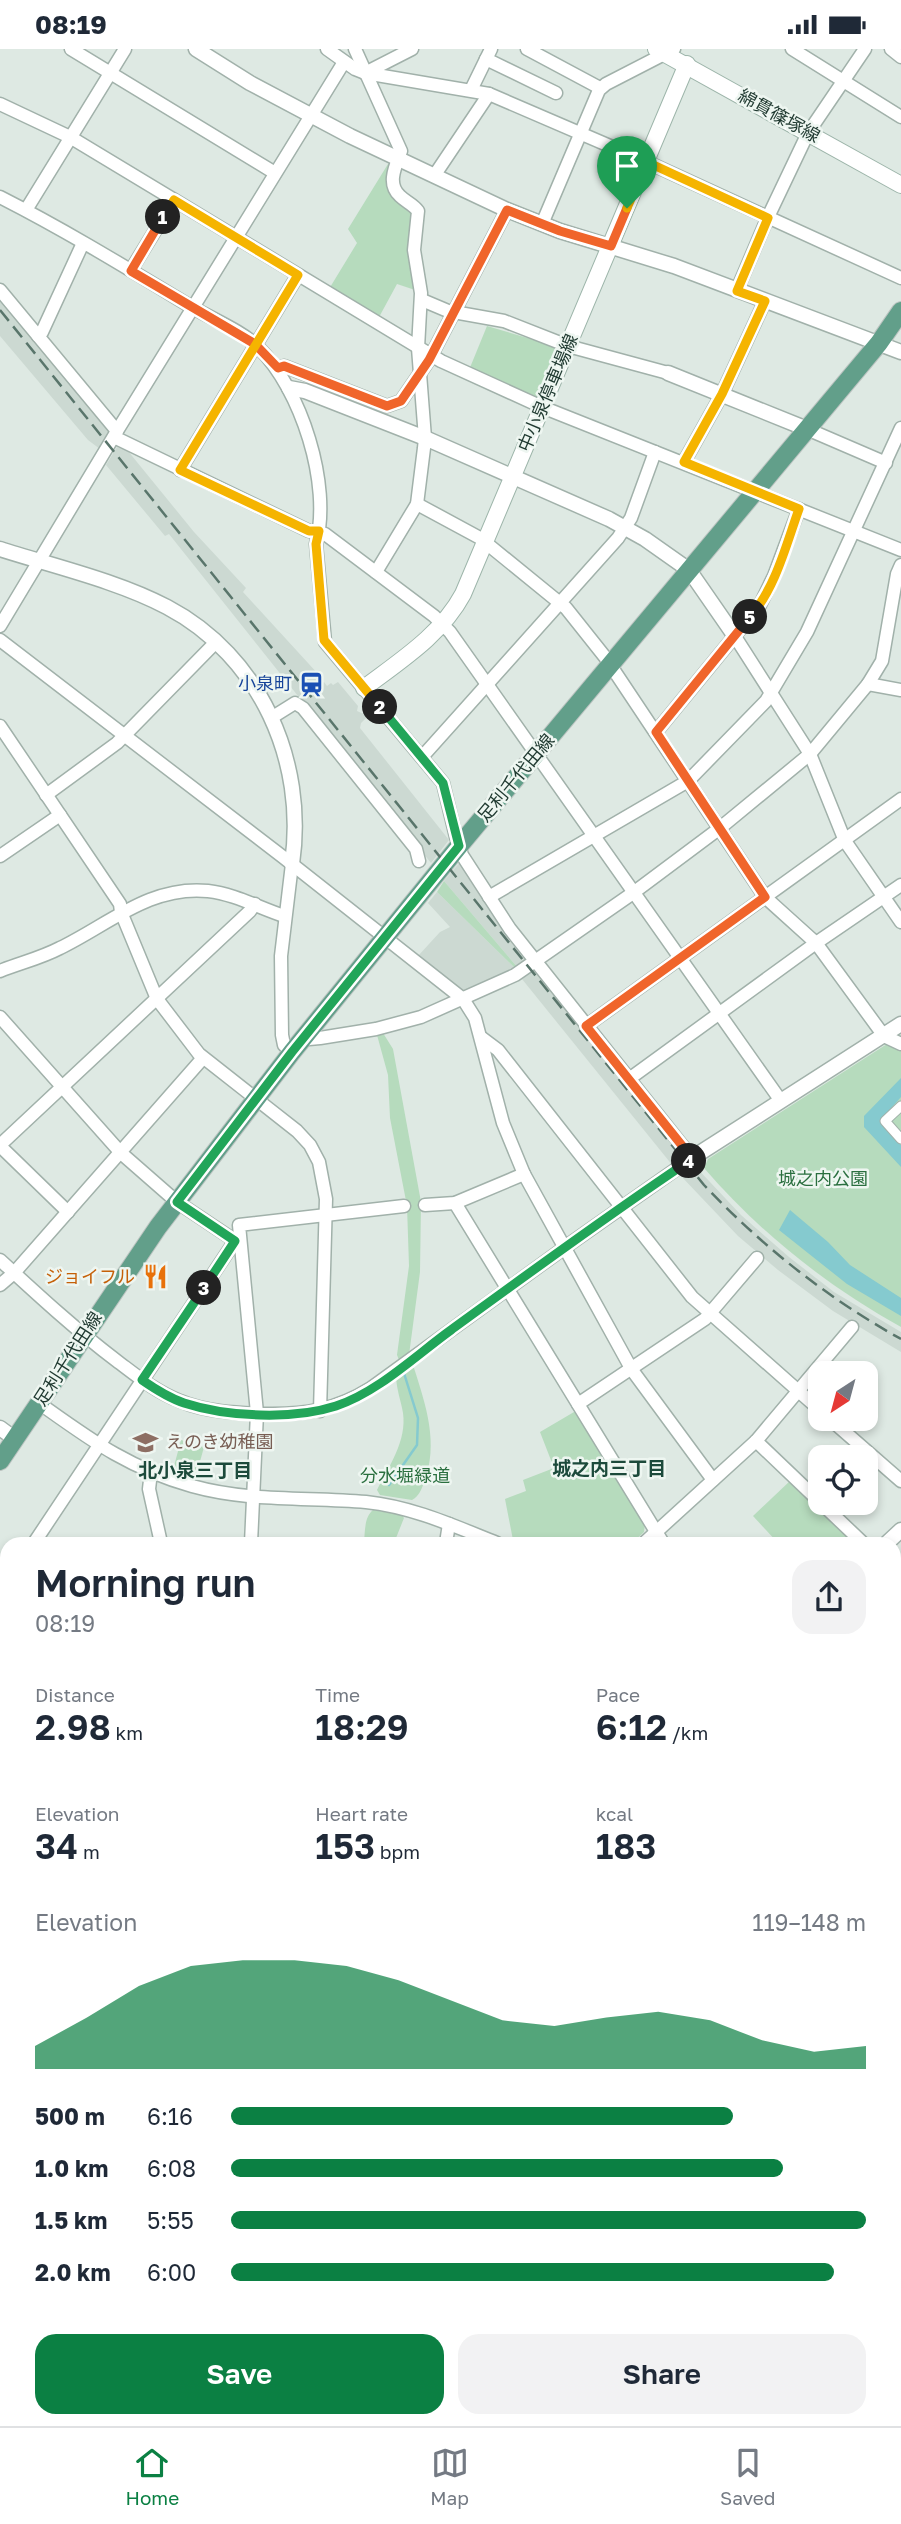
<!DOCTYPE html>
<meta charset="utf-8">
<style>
body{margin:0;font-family:"Golos Text","Noto Sans JP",sans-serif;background:#f2f2f3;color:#1f2937;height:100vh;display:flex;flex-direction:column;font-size:26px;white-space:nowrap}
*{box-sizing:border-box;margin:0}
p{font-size:23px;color:#747a83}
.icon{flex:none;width:38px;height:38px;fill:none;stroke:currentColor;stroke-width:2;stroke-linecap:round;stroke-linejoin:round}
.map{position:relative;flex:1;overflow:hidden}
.panel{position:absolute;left:0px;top:1488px;width:901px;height:891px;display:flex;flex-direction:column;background:#fff;border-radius:21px 21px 0 0;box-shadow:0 4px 10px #0003}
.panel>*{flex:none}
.needle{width:46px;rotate:216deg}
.buttons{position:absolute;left:808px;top:1312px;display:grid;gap:14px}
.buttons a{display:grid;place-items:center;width:70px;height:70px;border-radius:14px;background:#fff;box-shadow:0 4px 10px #0003;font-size:35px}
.pin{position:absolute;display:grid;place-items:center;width:60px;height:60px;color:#fff;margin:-72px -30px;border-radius:50% 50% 50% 0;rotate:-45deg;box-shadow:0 0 7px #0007}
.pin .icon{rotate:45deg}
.km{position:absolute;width:35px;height:35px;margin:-18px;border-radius:50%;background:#222;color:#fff;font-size:19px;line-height:35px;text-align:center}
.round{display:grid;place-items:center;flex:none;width:74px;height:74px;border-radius:21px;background:#f2f2f3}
.headline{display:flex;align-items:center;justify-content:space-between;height:119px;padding:0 35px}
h1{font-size:38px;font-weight:600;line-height:52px}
.metrics{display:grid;grid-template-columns:repeat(3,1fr);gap:10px;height:119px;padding:7px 35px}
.metrics div{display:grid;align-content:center}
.metrics b{font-size:35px;font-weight:600}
.metrics small{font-size:19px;font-weight:400}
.metrics p{font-size:19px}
.chart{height:196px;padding:14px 35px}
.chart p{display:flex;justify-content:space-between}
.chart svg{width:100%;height:126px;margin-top:7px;fill:#0b8043;opacity:.7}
.action{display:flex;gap:14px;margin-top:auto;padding:14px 35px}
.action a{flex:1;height:80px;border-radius:21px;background:#0b8043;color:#fff;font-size:28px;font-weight:600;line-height:80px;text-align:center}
.action a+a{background:#f2f2f3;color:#1f2937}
ul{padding:0 35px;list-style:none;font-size:23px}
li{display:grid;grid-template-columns:112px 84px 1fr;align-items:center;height:52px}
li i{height:18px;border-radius:9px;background:#0b8043}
.status{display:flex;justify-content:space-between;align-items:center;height:49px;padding:0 35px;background:#fff;direction:ltr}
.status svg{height:19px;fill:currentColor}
.dock{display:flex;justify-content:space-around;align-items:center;height:98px;border-top:2px solid #e0e1e3;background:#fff;font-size:19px;color:#747a83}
.dock a{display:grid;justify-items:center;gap:4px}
.dock .active{color:#0b8043}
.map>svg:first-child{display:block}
.built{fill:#ccd9d2}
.green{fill:#b6dbbd}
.water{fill:#85cacf}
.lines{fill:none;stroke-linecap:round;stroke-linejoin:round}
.stream{stroke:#85cacf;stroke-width:2.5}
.river{stroke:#85cacf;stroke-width:18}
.pedestrian-casing{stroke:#a1b1aa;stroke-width:11}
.minor-casing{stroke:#a1b1aa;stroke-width:15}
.tertiary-casing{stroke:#a1b1aa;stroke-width:17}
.secondary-casing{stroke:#9db5aa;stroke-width:18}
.primary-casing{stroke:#bcc4c1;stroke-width:20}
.trunk-casing{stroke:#bcc4c1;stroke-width:22}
.pedestrian{stroke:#fff;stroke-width:9}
.minor{stroke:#fff;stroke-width:12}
.tertiary{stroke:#fff;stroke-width:14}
.secondary{stroke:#fff;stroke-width:16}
.primary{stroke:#629f8a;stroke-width:18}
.trunk{stroke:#46826f;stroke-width:19}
.rail{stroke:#59756b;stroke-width:2.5;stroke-dasharray:14 7;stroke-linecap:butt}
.split-1-casing{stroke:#fff;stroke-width:14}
.split-2-casing{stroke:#fff;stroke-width:14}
.split-3-casing{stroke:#fff;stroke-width:14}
.split-4-casing{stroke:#fff;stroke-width:14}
.split-5-casing{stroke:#fff;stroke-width:14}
.split-6-casing{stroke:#fff;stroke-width:14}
.split-1{stroke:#f0652b;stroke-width:9}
.split-2{stroke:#f5b400;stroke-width:9}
.split-3{stroke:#22a559;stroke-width:9}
.split-4{stroke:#22a559;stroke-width:9}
.split-5{stroke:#f0652b;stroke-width:9}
.split-6{stroke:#f5b400;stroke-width:9}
.labels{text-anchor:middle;stroke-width:5;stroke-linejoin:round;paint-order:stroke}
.street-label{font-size:18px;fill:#1f3930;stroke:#eef6f1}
.transit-label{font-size:18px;fill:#164399;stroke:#eef6f1;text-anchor:end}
.park-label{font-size:18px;fill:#2a6f3f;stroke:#eef6f1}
.food-label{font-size:18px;fill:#c56008;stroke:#eef6f1;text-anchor:end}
.education-label{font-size:18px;fill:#785e54;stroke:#eef6f1;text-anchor:start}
.neighbourhood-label{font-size:19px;font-weight:bold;fill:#1c4a3b;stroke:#eef6f1}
</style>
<div class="status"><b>08:19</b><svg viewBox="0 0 49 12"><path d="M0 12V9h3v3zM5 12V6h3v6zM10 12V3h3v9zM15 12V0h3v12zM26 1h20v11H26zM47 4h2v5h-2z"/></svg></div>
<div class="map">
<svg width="901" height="2377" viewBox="0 0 901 2377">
<rect width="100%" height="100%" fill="#dee9e3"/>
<g class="built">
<path d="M0,246L111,384L100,400L88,391L0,287Z"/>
<path d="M117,398L128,402L194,483L246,539L243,543L319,626L316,629L321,635L324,633L327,637L331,634L333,636L338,633L358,657L357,662L368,667L361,674L360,679L449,791L431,814L169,485L165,487L106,416Z"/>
<path d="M461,812L529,910L518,919L444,832Z"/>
<path d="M437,843L516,920L464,943L418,907L440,883L450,878L428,854Z"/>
<path d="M536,918L688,1108L673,1117L522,930Z"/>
<path d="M694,1116L741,1166L789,1208L834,1243L901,1283V1303L833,1262L778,1221L738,1187L680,1126Z"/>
<path d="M901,2100V2377H88L86,2371H894V2101Z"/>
</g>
<g class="green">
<path d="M388,115H390L388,127L413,161L415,241L397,235L378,270L329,240L357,194L348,180Z"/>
<path d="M487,277L558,298L537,348L531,349L469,321Z"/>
<path d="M444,832L518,919L516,920L437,843Z"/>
<path d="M383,984L393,1000L421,1153L420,1223L409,1306L399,1311L397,1306L409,1217L407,1157L390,1069L388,1026L377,986Z"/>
<path d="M901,986V1278C827,1237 759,1183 704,1119L708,1110Z"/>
<path d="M407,1317L414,1319C426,1357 439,1394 424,1434C421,1441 419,1447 412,1451L380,1446L377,1441C389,1417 407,1392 403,1364C401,1352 396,1339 396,1326Z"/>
<path d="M574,1363L578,1364L645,1475L644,1483L632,1494H521L513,1491L505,1450L526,1442L523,1431L554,1419L540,1383Z"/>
<path d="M181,1391L204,1398L196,1427L173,1421Z"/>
<path d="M791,1431L856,1494H778L753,1467Z"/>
<path d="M373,1461L402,1466L404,1469L394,1494H364C365,1484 364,1468 373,1461Z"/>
</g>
<g class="water">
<path d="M901,1029V1048L880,1072L901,1096V1118L864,1078V1067Z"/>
<path d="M790,1161L828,1193L850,1216L901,1249V1267L847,1235L779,1181Z"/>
</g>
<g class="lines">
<path class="stream" d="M389,1436L417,1396L418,1369L403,1321"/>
<g class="river">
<path d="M894,2076L901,2074"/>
<path d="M57,2377L58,2371"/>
</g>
<defs>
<path id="pedestrian" d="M901,1057L885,1072L901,1090"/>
<g id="minor">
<path d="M71,0L275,124"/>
<path d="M327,0L355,20L365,24L489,45L647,113L901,229"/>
<path d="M355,0L401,102C396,116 386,135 400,147C406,153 413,155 418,162L414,201L421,244L418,299L425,389L424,399L417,455L376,523"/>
<path d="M527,0L600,39"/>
<path d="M792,0L901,68"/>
<path d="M891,0L901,8"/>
<path d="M486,10L556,44"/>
<path d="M365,24L412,0"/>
<path d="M471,41L491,0"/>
<path d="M0,55L70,88L441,312L542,358L901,501"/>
<path d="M434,127L489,45"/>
<path d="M0,148C65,181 127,219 190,257C210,269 242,282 258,298C301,340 332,436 316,495L325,593L443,734L456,788L462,806L510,880L692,1109L571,1194L371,1339C336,1361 304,1366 264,1365C236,1364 206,1363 180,1352C156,1343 137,1327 117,1312C76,1281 38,1246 0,1211"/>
<path d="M26,161L125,0"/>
<path d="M542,175L599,41L606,35L674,0"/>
<path d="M131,221L174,151"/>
<path d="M0,241L117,382"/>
<path d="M737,241L768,168L808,84L865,0"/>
<path d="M422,251L448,262L504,272L568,297L668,324"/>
<path d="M38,287L42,283L83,194"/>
<path d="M278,319L284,317L387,357L401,352L429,311L507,161"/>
<path d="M807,380L886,414"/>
<path d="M114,388L309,482L325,485L434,567L450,583L781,1052"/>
<path d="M684,413L722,345L765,252"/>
<path d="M180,421L298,226"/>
<path d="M417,455L480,489L566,559L605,608L765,848L816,894L884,987L901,995"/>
<path d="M0,577L117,382L344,13"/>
<path d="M734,586L810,705L845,792L901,873"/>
<path d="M0,591L283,808L463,950L475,969L503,1074L524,1125L632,1321L713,1431"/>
<path d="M868,635L901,641"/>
<path d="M271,669L295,654L303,659L416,800L419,812"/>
<path d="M0,677L120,855L121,863L157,950L199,1005L297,1082L310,1096L319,1113L326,1150L320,1362"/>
<path d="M656,683L760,556L774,527L799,460"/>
<path d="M422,708L618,489L631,469L655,403"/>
<path d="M46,746L117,694L216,593"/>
<path d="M0,807L60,766"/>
<path d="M292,815L281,907L282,986L284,996L292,1003"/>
<path d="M489,848L688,732L766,652L807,583L901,379"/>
<path d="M0,922C20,914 41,909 60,899C108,876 150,836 208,842C235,845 259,859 284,867"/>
<path d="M0,968L121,1104L177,1153L240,1195"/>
<path d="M586,977L901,750"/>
<path d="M305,988L309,990L320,989L376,980L421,968L515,926L633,844L720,779L810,705L868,635L882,612L897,525L901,516"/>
<path d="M482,989L498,1001L692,1248L821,1362"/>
<path d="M629,1030L816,894L901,836"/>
<path d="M0,1096L250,862L255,855"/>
<path d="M0,1097L68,1163"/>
<path d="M455,1154L663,1494"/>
<path d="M425,1156L455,1154L524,1125"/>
<path d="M0,1236L14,1224L203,1009"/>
<path d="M39,1354C91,1391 128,1419 192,1437C249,1453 308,1448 366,1453C413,1458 454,1477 497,1494"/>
<path d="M578,1355L705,1270L757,1209"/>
<path d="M830,1370L901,1432"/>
<path d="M756,1392L821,1454"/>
<path d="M151,1423L149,1440L161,1494"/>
<path d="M821,1454L863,1494"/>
<path d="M34,1494L235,1192"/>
<path d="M251,1494L257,1364L239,1176L404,1157"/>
<path d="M446,1494L449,1475"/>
<path d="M644,1494L756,1392L852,1278"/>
<path d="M0,1546L7,1536"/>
<path d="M894,1600L896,1610"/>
<path d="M0,1644L7,1642"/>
<path d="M0,1790L7,1789"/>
<path d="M894,1838L901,1834"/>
<path d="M894,1904L901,1928"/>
<path d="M0,1953L7,1951"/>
<path d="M894,1975L901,1974"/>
<path d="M0,1990L7,2025"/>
<path d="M0,2155L7,2153"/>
</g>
<g id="tertiary">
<path d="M196,0L250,34L350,87L507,161L560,182L674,217L901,303"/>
<path d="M668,324L807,380"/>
<path d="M289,339L305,342L425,389L609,470L645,490L689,521L734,586"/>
<path d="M0,500C53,517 118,532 167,558C260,607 307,712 292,815"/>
<path d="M692,1109L901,975"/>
<path d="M0,1379L15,1390"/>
<path d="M887,1494L901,1481"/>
<path d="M894,1685L901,1683"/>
<path d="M0,1864L7,1863"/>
</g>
<g id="secondary">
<path d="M656,0L901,136"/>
<path d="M364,639C401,611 441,586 463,545L687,15"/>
<path d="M0,2264L7,2293"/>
<path d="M25,2371L27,2377"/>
</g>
<path id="primary" d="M0,1412L158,1178L292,1003L459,797L879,294L901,262"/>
<g id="trunk">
<path d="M894,2037L901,2035"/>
<path d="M894,2051L901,2049"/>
<path d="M0,2223L7,2224"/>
<path d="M0,2237H7"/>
</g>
</defs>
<use href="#pedestrian" class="pedestrian-casing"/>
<use href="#minor" class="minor-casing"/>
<use href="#tertiary" class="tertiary-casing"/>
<use href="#secondary" class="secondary-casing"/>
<use href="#primary" class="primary-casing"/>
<use href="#trunk" class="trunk-casing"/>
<use href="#pedestrian" class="pedestrian"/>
<use href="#minor" class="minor"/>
<use href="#tertiary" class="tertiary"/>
<use href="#secondary" class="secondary"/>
<use href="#primary" class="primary"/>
<use href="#trunk" class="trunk"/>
<path class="rail" d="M0,261L704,1136C762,1197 827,1249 901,1290"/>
</g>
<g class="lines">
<defs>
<path id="split-1" d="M163,168L131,222L255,295L278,319L284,317L387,357L401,352L429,311L507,161L560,182L611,197L627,159"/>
<path id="split-2" d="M163,168L174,151L298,226L180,421L309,482H319L316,495L324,591L380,658"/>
<path id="split-3" d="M204,1239L235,1192L177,1153L292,1003L459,797L443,734L380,658"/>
<path id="split-4" d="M204,1239L142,1331C155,1340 169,1349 184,1354C227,1368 293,1371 336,1357C378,1343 415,1307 451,1281C529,1224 608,1166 689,1112"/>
<path id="split-5" d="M689,1112L692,1109L586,977L765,848L656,683L750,568"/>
<path id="split-6" d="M627,159L647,113L768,169L737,242L765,252L722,345L684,413L799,460C786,496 776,538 750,568"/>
</defs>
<use href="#split-1" class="split-1-casing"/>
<use href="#split-2" class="split-2-casing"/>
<use href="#split-3" class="split-3-casing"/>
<use href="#split-4" class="split-4-casing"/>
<use href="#split-5" class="split-5-casing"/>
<use href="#split-6" class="split-6-casing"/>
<use href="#split-1" class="split-1"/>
<use href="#split-2" class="split-2"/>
<use href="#split-3" class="split-3"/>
<use href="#split-4" class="split-4"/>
<use href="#split-5" class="split-5"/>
<use href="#split-6" class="split-6"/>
</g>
<defs>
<symbol id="station-bare" viewBox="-9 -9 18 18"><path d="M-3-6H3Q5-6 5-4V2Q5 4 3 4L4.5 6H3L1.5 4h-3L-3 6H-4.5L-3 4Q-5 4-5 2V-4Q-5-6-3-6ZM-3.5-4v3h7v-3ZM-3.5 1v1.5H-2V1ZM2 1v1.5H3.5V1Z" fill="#1a4fb4" stroke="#eef6f1" stroke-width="2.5" paint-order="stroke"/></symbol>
<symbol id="restaurant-bare" viewBox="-9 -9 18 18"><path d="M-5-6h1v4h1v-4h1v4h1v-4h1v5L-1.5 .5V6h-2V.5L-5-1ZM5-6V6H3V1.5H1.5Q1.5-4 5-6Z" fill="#e8710a" stroke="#eef6f1" stroke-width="2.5" paint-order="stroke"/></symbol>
<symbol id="school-bare" viewBox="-9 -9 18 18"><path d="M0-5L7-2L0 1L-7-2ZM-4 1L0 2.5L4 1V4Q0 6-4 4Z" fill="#8d6e63" stroke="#eef6f1" stroke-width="2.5" paint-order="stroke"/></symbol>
</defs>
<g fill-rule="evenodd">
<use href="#station-bare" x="294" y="618" width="35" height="35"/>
<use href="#restaurant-bare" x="138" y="1210" width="35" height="35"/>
<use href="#school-bare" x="128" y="1376" width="35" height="35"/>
</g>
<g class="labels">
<g class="street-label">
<text transform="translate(779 67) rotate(29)" y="6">綿貫篠塚線</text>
<text transform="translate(548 344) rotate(-67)" y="6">中小泉停車場線</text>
<text transform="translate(516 729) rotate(-50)" y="6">足利千代田線</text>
<text transform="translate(68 1310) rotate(-57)" y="6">足利千代田線</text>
</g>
<g class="transit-label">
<text x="292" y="641">小泉町</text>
</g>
<g class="park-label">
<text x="823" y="1136">城之内公園</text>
<text x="405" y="1433">分水堀緑道</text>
</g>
<g class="food-label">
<text x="135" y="1234">ジョイフル</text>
</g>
<g class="education-label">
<text x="166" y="1399">えのき幼稚園</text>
</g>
<g class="neighbourhood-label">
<text x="609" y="1426">城之内三丁目</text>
<text x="195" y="1428">北小泉三丁目</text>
</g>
</g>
</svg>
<div class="buttons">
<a><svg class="needle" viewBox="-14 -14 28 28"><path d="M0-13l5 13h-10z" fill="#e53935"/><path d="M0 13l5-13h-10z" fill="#747a83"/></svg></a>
<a><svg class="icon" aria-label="locate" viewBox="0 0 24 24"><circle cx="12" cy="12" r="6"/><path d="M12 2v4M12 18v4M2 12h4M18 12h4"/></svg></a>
</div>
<div class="pin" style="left:627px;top:159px;background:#1e9e55"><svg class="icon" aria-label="arrive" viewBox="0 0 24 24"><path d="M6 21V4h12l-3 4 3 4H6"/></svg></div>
<b class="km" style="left:163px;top:168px">1</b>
<b class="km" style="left:380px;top:658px">2</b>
<b class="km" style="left:204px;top:1239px">3</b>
<b class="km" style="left:689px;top:1112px">4</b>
<b class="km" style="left:750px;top:568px">5</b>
<section class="panel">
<div class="headline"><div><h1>Morning run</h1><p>08:19</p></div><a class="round"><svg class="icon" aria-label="share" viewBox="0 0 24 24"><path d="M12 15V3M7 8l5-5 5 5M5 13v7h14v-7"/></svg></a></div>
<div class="metrics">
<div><p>Distance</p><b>2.98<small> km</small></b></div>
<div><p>Time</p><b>18:29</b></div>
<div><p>Pace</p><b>6:12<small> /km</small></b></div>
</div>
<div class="metrics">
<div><p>Elevation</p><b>34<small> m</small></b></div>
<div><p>Heart rate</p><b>153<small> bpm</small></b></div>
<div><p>kcal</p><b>183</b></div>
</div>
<div class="chart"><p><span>Elevation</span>119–148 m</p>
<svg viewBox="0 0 160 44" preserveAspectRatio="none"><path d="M0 44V36L10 26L20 15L30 8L40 6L50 6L60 8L70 13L80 20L90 27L100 29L110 26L120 24L130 27L140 34L150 38L160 36V44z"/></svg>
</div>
<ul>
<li><b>500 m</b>6:16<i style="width:79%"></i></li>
<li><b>1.0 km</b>6:08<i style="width:87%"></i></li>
<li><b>1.5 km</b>5:55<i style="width:100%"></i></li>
<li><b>2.0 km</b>6:00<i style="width:95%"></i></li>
</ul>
<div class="action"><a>Save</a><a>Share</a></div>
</section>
</div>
<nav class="dock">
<a class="active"><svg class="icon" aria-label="home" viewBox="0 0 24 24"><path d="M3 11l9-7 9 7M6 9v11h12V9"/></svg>Home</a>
<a><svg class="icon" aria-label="map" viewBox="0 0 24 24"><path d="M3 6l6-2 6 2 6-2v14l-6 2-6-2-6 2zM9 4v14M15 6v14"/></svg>Map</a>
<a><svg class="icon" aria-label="saved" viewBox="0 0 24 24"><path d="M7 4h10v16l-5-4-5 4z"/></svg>Saved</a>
</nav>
